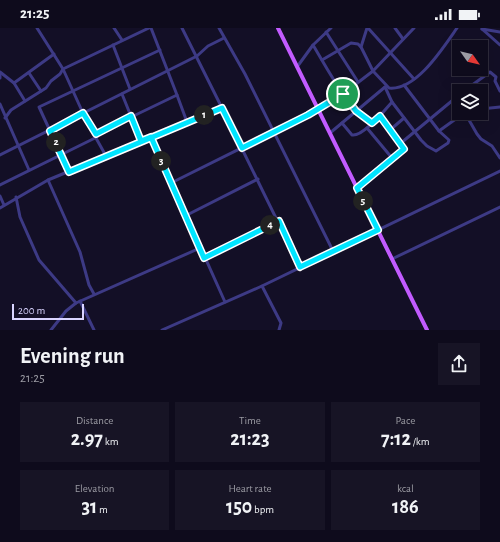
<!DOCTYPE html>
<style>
body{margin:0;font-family:"Alegreya Sans",sans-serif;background:#171425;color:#f1f3f6;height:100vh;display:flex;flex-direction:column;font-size:15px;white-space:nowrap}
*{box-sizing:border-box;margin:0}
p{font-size:13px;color:#9b9ba3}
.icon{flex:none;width:22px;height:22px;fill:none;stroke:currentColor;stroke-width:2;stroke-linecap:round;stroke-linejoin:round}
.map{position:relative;height:302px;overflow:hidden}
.side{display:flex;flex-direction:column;background:#0e0b1c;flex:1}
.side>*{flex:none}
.needle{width:26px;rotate:124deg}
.tools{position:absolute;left:452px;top:12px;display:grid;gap:8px}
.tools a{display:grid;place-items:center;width:36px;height:36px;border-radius:0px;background:#0e0b1c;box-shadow:0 4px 16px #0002,0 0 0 1px #2e2b3b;font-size:20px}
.scale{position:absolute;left:12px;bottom:10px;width:72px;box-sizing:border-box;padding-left:4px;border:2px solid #d9d4ff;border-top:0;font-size:11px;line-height:14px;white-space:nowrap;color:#d9d4ff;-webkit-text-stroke:3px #130f26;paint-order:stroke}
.pin{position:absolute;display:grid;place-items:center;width:34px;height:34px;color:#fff;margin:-17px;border:2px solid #fff;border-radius:50%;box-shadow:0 1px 4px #0007}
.km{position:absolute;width:20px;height:20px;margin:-10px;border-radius:50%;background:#222;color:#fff;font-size:11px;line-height:20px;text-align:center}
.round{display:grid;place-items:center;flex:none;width:42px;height:42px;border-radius:0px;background:#171425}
.head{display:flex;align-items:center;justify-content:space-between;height:68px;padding:0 20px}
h1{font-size:22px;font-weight:700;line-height:30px}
.metrics{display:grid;grid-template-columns:repeat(3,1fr);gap:6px;height:68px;padding:4px 20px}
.metrics div{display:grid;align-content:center;border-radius:0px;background:#171425;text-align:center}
.metrics b{font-size:20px;font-weight:700}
.metrics small{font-size:11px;font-weight:400}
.metrics p{font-size:11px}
.status{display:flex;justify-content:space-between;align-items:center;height:28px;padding:0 20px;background:#0e0b1c;direction:ltr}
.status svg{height:11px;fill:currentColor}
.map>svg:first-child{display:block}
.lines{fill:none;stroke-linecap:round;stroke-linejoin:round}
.minor{stroke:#3d3a85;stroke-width:3}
.major{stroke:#c25bff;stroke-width:4}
.route-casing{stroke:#fff;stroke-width:8}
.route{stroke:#00e5ff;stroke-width:5}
</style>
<div class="status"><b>21:25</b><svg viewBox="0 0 49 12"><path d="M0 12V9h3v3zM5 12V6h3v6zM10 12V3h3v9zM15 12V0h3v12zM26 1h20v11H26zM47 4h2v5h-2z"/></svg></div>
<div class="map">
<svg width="500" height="302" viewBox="0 0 500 302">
<rect width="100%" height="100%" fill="#130f26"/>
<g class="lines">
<g class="minor">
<path d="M37,0L63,41L87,94L106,128"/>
<path d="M114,0L122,12"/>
<path d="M151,0L177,67"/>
<path d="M182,0L222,80"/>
<path d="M219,0L245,46L333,223"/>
<path d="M367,0L361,19L373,43L414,0"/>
<path d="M368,0L414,51"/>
<path d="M395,0L403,11"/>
<path d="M482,1L500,17"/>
<path d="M482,1L500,4"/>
<path d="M326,4L358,54"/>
<path d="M113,17L130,61"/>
<path d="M313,17C331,47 343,73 372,95"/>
<path d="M322,32L351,15L358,16L361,19"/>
<path d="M297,39L313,17L331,0"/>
<path d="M0,44L14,55L25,73"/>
<path d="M0,45V50"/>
<path d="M29,45L41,63"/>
<path d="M14,55L54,26"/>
<path d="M385,59L392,74L421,112L427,118L436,123L448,115L449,112L439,103L404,57"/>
<path d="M464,63L490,44L496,49L495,53L500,63"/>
<path d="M122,66L141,113"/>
<path d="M0,76L29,142"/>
<path d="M481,81L500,79"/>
<path d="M465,85L477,106L481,111L492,118L500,130"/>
<path d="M5,90L11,82L46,60L51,53L60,46L63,41L149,0"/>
<path d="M342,95L352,107C363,109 385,82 392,74"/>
<path d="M367,100L392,130"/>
<path d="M390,102L404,90"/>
<path d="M439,103L464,85"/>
<path d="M330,105L385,59"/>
<path d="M96,106L177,67L187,94"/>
<path d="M151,109L225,274"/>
<path d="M401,115L459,67"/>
<path d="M0,127L197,28L208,18L224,10"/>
<path d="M69,144L39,79L160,22"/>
<path d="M48,152L80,224L89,257L94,266"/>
<path d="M171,155L318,82L343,66L373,43L389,60C416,63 443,20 457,0"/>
<path d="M0,157L97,109"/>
<path d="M357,159L404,121L379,88"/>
<path d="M0,168L4,177"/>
<path d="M16,169L20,189L39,232L76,275"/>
<path d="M0,180L48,152L222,80L300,239"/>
<path d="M185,188L258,151"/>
<path d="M204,230L279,193"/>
<path d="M392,231L500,179"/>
<path d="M262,258L281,295L279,302"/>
<path d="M80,273L94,302"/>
<path d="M51,302L66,283L76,275L200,220"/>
<path d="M162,302L262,258L500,143"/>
</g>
<path class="major" d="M278,0L427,302"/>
</g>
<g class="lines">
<defs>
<path id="route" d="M343,66L308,87L242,120L222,80L69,144L50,103L83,85L96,106L131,88L141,113L151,109L204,230L279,193L300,239L378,202L357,160L404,121L380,88L372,95L356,83L343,66"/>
</defs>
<use href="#route" class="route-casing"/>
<use href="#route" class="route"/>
</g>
</svg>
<div class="tools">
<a><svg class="needle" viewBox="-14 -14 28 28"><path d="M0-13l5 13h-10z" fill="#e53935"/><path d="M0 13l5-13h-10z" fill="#9b9ba3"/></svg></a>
<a><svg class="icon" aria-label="layers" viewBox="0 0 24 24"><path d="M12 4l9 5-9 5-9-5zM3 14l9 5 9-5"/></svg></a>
</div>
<div class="scale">200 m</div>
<div class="pin" style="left:343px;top:66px;background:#1e9e55"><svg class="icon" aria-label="arrive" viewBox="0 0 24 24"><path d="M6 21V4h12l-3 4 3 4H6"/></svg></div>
<b class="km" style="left:204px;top:87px">1</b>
<b class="km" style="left:56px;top:114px">2</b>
<b class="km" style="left:161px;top:133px">3</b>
<b class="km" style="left:270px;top:197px">4</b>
<b class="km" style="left:363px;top:173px">5</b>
</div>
<section class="side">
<div class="head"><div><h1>Evening run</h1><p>21:25</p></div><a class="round"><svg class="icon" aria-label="share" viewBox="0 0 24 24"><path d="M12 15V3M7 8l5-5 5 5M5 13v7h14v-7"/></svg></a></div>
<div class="metrics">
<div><p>Distance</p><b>2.97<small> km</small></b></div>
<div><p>Time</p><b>21:23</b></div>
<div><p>Pace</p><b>7:12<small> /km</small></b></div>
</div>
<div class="metrics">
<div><p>Elevation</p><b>31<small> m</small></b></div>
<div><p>Heart rate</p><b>150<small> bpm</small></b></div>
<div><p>kcal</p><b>186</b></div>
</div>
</section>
